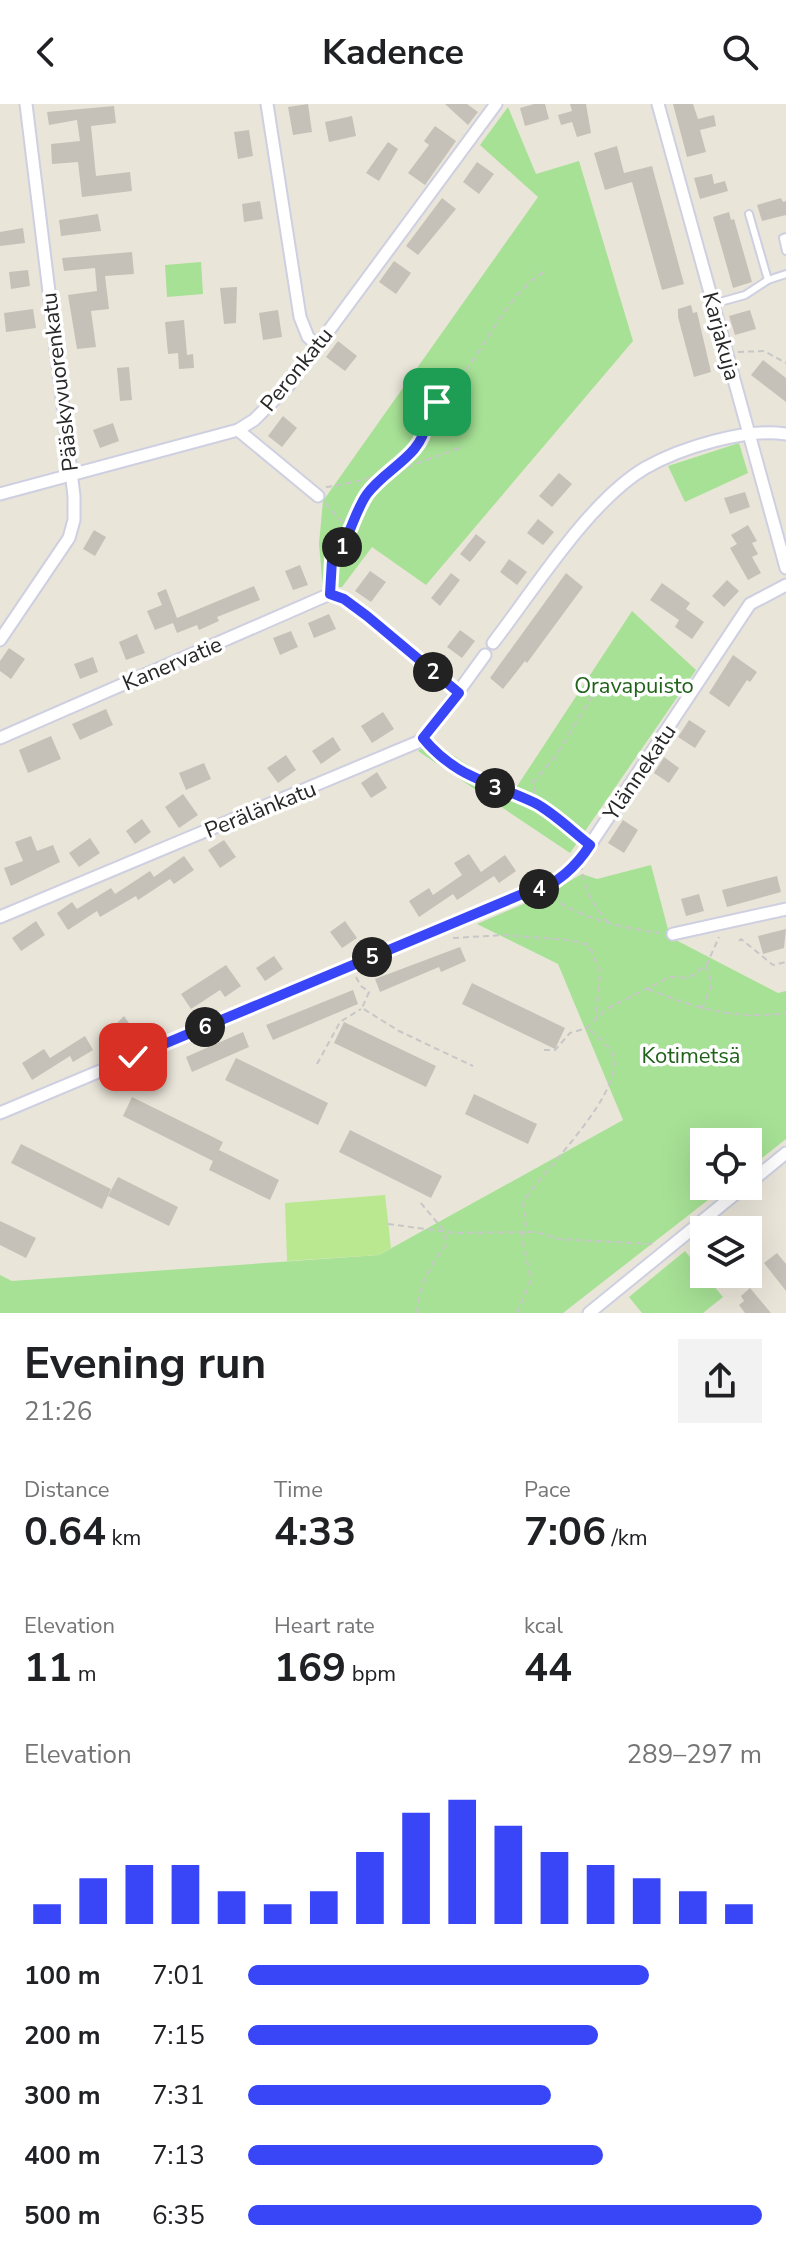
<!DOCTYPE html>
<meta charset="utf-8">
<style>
body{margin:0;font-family:"Nunito Sans",sans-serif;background:#f2f2f2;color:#202124;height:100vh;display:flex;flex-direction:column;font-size:30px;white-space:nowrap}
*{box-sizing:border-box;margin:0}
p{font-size:26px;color:#757577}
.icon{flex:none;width:44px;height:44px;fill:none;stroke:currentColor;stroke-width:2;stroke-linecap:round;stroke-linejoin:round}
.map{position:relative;height:1209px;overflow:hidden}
.side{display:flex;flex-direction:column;background:#fff;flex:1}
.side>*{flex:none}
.tools{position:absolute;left:690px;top:1024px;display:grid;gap:16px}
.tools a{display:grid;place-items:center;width:72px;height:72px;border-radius:0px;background:#fff;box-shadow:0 8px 32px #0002;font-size:40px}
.pin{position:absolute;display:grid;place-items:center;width:68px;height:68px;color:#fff;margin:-34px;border-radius:16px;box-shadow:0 4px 12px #0006}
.km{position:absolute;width:40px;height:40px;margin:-20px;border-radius:50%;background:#222;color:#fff;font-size:22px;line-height:40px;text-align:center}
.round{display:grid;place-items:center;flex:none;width:84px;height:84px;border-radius:0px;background:#f2f2f2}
.head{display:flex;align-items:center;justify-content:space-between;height:136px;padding:0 24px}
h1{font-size:44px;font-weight:700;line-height:60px}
.stats{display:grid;grid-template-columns:repeat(3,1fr);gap:12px;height:136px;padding:8px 24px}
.stats div{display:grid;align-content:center}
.stats b{font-size:40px;font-weight:700}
.stats small{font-size:22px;font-weight:400}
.stats p{font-size:22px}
.chart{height:224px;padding:16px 24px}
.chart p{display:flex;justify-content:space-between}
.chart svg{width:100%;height:144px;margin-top:8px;stroke:#3946f7;stroke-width:6}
ul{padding:0 24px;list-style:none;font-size:26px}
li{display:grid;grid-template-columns:128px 96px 1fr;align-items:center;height:60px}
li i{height:20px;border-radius:10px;background:#3946f7}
header{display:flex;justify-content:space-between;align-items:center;height:104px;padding:0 24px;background:#fff;font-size:36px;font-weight:700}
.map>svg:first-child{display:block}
.green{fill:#a6e195}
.pitch{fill:#b9e890}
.building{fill:#c5c1b9}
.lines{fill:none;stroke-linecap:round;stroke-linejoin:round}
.lane-casing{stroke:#cecfe1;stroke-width:10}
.street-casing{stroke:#cecfe1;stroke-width:15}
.path{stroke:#c7c7c7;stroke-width:2;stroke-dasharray:6 4;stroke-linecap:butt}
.lane{stroke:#fff;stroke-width:6}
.street{stroke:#fff;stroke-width:11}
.route-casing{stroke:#fff;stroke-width:16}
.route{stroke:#3946f7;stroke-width:10}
.labels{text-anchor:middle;stroke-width:7;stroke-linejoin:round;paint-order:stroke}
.street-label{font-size:22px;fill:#272727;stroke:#fff}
.park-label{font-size:22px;fill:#20621a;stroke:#fff}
</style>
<header><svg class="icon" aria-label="back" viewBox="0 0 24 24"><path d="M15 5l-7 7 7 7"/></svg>Kadence<svg class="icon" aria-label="search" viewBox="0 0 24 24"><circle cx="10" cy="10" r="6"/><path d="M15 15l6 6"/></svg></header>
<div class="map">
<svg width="786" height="1209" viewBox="0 0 786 1209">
<rect width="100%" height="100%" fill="#eae5d9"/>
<g class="green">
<path d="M508,3L536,70L579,57L633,237L426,481L372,443L342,483L323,484L319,440L323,397L538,93L480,41Z"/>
<path d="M201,158L203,190L167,193L165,161Z"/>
<path d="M739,339L748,369L685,398L668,362Z"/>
<path d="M632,507L696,566L570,749L418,647L433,638L512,690Z"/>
<path d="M651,761L670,833L778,889L786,887V1035L748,1065V1038H704V1082H726L563,1209H0V1171L12,1177L379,1151L623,1016L558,860L477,820L549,789L582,770L597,775Z"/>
<path d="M685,1147L723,1193L703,1209H642L629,1193Z"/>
</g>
<path class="pitch" d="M385,1091L391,1144L379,1151L287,1157L285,1099Z"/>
<g class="building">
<path d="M308,0L312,28L293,31L288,3Z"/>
<path d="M445,0H467L478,8L468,21Z"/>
<path d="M534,0H545L549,15L525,22L520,4Z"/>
<path d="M570,0H586L591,29L577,33L572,18L561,21L558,11L572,7Z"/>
<path d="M673,0H693L698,15L714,11L716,22L700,26L706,48L687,53Z"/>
<path d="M114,2L116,19L91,22L96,72L130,68L132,87L82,93L78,58L52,60L51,40L80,37L77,16L49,21L47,8Z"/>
<path d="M352,12L356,32L329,38L325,18Z"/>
<path d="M435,22L456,37L425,81L408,69L429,41L424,37Z"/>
<path d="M249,26L253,52L238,55L234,28Z"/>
<path d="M388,38L398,45L379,77L366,69Z"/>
<path d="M617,42L624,69L652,62L684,180L662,186L632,78L605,86L594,49Z"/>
<path d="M477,58L494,70L479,90L463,78Z"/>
<path d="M712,70L714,80L725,77L728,87L700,95L694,74Z"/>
<path d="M442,94L456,105L418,151L406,142Z"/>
<path d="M781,94L783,98L786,97V111L762,117L757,101Z"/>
<path d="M260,97L263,115L244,118L242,100Z"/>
<path d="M729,108L731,116L734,115L752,178L733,184L713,113Z"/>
<path d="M98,110L101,127L61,132L59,116Z"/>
<path d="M23,124L25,139L0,142V128Z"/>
<path d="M132,148L134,170L105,172L109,205L91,207L96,243L77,245L68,191L97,187L95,164L64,167L62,154Z"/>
<path d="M394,157L411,169L396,190L379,178Z"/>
<path d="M28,166L30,182L11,185L9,168Z"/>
<path d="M237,183L236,219L224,220L220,184Z"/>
<path d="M691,201L693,209L697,208L711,268L694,273L678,213V205Z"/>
<path d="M33,205L36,224L6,228L4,209Z"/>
<path d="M278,206L282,233L263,236L259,209Z"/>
<path d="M750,206L756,225L735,231L729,212Z"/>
<path d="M184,216L187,251L193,250L194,264L179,265L178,249L168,250L165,218Z"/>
<path d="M338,237L357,252L345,267L326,253Z"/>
<path d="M763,256L786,274V298L751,271Z"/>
<path d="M129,263L132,296L120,297L117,264Z"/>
<path d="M283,312L297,324L282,343L268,332Z"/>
<path d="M113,319L119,337L100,344L93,326Z"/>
<path d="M559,369L572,380L552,403L539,392Z"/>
<path d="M745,388L750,403L730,410L724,394Z"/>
<path d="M538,415L554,428L543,441L527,429Z"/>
<path d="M748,421L757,437L752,439L758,450L752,453L761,469L748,476L730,444L737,440L731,431Z"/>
<path d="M94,426L106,433L95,452L83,445Z"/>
<path d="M476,430L486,438L470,458L460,450Z"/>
<path d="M509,455L527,468L517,481L500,468Z"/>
<path d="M300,461L308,481L293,486L285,467Z"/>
<path d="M370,467L386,478L371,498L355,487Z"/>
<path d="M451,469L460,476L440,502L431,494Z"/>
<path d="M566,469L583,483L527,559L525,557L503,585L490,574Z"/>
<path d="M727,476L739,487L724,503L712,492Z"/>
<path d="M662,479L690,499L686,505L704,518L692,535L675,523L679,516L650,496Z"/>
<path d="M254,482L260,496L217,513L219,517L199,526L197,521L177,529L173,519L155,526L147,507L162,501L157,489L166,485L177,514Z"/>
<path d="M329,510L336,525L314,534L308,519Z"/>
<path d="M460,526L475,537L462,554L447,543Z"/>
<path d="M291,527L298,543L280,551L273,534Z"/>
<path d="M137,530L145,549L126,556L119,538Z"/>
<path d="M9,544L25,555L11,575L0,567V557Z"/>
<path d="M733,551L757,568L750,578L747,576L729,603L709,589Z"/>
<path d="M93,553L98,568L80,575L74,560Z"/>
<path d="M106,605L113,621L80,636L72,620Z"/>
<path d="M383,608L394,625L372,639L361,622Z"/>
<path d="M689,616L706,627L695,644L678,633Z"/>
<path d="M51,632L61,655L28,669L19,646Z"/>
<path d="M333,633L341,646L321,660L312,647Z"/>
<path d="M286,651L296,666L278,679L267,664Z"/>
<path d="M664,653L679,664L669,679L654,669Z"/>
<path d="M204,659L211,675L186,686L179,669Z"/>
<path d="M377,668L387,684L371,694L361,679Z"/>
<path d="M183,690L198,711L179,724L165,703Z"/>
<path d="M142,715L151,728L135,740L126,727Z"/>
<path d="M623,716L638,726L624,749L608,739Z"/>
<path d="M31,732L37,747L53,741L60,758L11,782L4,764L23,757L15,738Z"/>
<path d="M90,734L100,749L79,763L69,749Z"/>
<path d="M224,736L236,753L220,764L208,746Z"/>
<path d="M469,750L481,768L505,751L516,767L499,779L494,772L457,796L453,790L419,813L409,797L429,784L433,791L462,771L454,759Z"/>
<path d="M184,752L194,766L174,780L170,775L138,796L136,792L100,813L97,807L68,826L57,809L72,798L77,805L111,784L115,790L150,767L154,773Z"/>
<path d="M777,772L781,788L727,803L722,786Z"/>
<path d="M699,790L704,807L686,812L681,795Z"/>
<path d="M36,817L45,831L21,847L12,834Z"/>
<path d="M345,817L357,834L342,844L330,828Z"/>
<path d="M786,825L784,844L763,850L758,832Z"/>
<path d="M460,843L466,857L441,868L439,863L380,888L375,875Z"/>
<path d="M274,852L283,865L265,877L256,864Z"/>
<path d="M226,861L241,882L225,893L220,886L191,905L181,890Z"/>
<path d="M472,879L565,924L555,945L462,900Z"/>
<path d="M353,886L358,900L273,936L266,921Z"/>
<path d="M124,912L133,925L112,941L105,931Z"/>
<path d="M344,918L436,962L426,983L334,939Z"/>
<path d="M243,928L249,943L192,968L186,953Z"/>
<path d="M85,932L93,946L73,958L70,952L32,976L22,959L44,945L50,954Z"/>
<path d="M236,954L328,999L318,1021L225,976Z"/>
<path d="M474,990L537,1020L528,1040L465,1010Z"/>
<path d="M132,993L223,1038L219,1046L279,1076L270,1096L209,1066L213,1057L123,1012Z"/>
<path d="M350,1026L442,1072L431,1094L339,1048Z"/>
<path d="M21,1040L111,1085L102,1105L11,1059Z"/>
<path d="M118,1073L178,1103L169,1122L108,1092Z"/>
<path d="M0,1117L36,1134L26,1154L0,1141Z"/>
<path d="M777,1149L786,1160V1187L764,1159Z"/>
<path d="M750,1184L771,1209H745L739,1201L744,1197L741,1192Z"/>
</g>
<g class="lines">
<defs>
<g id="lane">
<path d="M749,110L768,176"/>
<path d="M786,133L783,134L786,147"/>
<path d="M713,200L745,191L768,176L786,170"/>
</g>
<g id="street">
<path d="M267,0L300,213L308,233L317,241"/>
<path d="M658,0L786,464"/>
<path d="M238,326L318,392"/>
<path d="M0,390L238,326L254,316L288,282L496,0"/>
<path d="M0,536L69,434L74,416V392L26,0"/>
<path d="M493,539C534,486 588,398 645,364C666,352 691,343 714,337C737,331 762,326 786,330"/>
<path d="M0,634L330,490L344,495L367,512L459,589"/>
<path d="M584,750L750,500L786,481"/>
<path d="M0,813L418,638L432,624L485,551"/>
<path d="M673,830L786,805"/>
<path d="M0,1009L532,786"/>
<path d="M748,1080L786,1049"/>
<path d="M589,1209L745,1082"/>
</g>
</defs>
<use href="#lane" class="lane-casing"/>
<use href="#street" class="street-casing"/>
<g class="path">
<path d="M738,248L764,247L786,259"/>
<path d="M388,370L462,343"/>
<path d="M326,383C346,381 362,375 382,372"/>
<path d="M325,399L348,424"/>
<path d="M330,477L332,456C349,439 353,410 367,390C386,364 422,352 426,319L437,311V298C481,262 498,196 545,167"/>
<path d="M430,642C456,675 497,682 534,699C550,707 565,722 579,733"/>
<path d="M537,699L533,678L555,653L601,578"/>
<path d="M581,760C585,785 590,799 608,818"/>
<path d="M542,784L576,760"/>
<path d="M543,788C576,813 620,824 660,829"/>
<path d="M453,834L504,831L569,836L589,841L600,868L596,914"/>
<path d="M739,837L741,835L773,861L786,858"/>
<path d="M356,873L361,882L369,888L362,904L399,927L473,962"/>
<path d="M648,885C696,904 733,916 786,909"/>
<path d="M702,905L712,880L706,862"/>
<path d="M544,946H555L570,929L587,924L606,905L670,873L689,874L707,860L719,833"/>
<path d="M317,960L340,918L361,905"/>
<path d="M388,1120L456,1129L537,1128L559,1135L653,1140"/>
<path d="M417,1209C420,1180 428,1164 446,1141L445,1128L420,1098"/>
<path d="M517,1209L531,1176L522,1134L526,1121L523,1098C544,1065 625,989 613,951C609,941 595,931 587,924"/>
</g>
<use href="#lane" class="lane"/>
<use href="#street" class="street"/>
</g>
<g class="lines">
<defs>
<path id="route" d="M133,953L532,786C555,784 578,760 590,741C573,728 554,709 535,699C491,678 456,674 423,634L459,589L367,512L344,495L330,490L332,456C349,439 353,410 367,390C386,364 422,352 426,319L437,311V298"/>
</defs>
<use href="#route" class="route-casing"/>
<use href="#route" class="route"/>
</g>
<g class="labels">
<g class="street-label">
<text transform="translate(722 232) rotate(75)" y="8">Karjakuja</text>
<text transform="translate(296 265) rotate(-51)" y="8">Peronkatu</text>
<text transform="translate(59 278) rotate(-97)" y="8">Pääskyvuorenkatu</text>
<text transform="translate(172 559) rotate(-23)" y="8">Kanervatie</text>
<text transform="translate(639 668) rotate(-56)" y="8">Ylännekatu</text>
<text transform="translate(260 705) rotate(-22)" y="8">Perälänkatu</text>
</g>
<g class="park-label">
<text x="634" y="589">Oravapuisto</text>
<text x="691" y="959">Kotimetsä</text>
</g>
</g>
</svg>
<div class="tools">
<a><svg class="icon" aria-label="locate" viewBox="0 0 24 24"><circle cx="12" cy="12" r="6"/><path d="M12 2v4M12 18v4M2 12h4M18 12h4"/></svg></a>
<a><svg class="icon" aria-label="layers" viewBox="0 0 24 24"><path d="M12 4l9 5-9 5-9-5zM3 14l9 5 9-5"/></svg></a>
</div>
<div class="pin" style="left:437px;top:298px;background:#1e9e55"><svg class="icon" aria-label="arrive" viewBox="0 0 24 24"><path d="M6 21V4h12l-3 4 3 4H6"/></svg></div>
<div class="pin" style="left:133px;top:953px;background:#d93025"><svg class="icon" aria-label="check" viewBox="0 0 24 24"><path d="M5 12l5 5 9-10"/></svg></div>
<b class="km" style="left:342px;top:443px">1</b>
<b class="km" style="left:433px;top:568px">2</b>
<b class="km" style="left:495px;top:684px">3</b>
<b class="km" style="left:539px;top:785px">4</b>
<b class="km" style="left:372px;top:853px">5</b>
<b class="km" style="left:205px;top:923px">6</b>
</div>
<section class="side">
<div class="head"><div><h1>Evening run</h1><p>21:26</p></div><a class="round"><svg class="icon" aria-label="share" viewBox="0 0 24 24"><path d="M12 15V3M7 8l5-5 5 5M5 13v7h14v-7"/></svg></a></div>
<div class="stats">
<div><p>Distance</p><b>0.64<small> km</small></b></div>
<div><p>Time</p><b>4:33</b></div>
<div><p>Pace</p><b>7:06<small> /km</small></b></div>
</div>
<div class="stats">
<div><p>Elevation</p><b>11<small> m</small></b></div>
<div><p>Heart rate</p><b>169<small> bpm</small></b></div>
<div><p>kcal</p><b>44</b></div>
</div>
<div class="chart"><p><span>Elevation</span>289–297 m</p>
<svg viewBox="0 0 160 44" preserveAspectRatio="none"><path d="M5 44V38M15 44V30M25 44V26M35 44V26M45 44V34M55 44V38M65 44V34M75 44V22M85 44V10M95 44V6M105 44V14M115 44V22M125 44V26M135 44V30M145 44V34M155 44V38"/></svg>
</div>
<ul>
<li><b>100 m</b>7:01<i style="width:78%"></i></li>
<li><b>200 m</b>7:15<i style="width:68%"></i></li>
<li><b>300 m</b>7:31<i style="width:59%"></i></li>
<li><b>400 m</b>7:13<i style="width:69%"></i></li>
<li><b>500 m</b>6:35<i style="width:100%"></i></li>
</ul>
</section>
